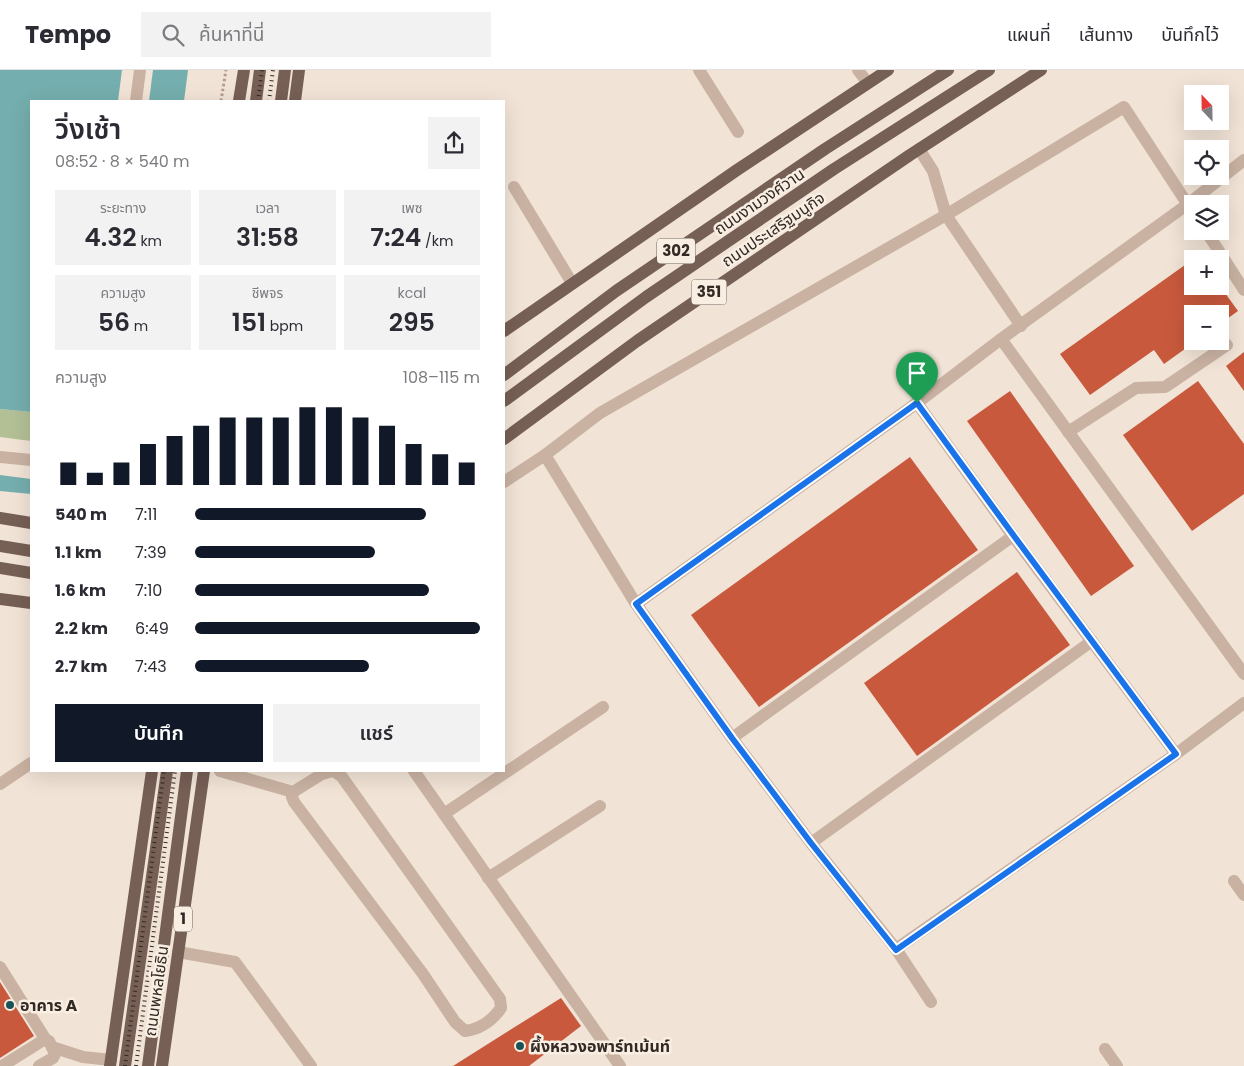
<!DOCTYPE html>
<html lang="th">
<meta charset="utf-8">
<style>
body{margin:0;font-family:Poppins,"Noto Sans Thai",sans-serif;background:#f2f2f3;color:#2b2b33;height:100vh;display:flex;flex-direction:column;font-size:19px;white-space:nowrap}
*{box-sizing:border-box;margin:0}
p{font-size:16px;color:#7c7c81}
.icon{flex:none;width:28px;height:28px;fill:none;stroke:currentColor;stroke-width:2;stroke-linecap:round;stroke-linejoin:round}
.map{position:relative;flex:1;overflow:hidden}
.details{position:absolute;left:30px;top:30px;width:475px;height:672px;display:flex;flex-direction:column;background:#fff;border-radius:0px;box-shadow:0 5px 20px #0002}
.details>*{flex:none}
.needle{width:32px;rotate:338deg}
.tools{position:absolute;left:1184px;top:15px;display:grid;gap:10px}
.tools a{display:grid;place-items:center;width:45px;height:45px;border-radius:0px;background:#fff;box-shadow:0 5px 20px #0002;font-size:25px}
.pin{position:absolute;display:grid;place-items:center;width:42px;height:42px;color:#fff;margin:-51px -21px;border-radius:50% 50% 50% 0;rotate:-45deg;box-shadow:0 0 5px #0007}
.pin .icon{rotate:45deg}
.round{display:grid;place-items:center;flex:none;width:52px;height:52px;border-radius:0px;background:#f2f2f3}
.overview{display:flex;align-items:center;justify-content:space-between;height:85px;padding:0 25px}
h1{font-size:28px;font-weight:600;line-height:38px}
.stats{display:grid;grid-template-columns:repeat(3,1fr);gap:8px;height:85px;padding:5px 25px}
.stats div{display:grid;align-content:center;border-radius:0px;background:#f2f2f3;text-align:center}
.stats b{font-size:25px;font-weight:600}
.stats small{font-size:14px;font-weight:400}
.stats p{font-size:14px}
.chart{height:140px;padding:10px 25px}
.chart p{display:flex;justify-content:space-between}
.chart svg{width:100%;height:90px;margin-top:5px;stroke:#111827;stroke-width:6}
.cta{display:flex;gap:10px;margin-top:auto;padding:10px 25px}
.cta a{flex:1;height:58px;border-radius:0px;background:#111827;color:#fff;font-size:20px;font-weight:600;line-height:58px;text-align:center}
.cta a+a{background:#f2f2f3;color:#2b2b33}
ul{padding:0 25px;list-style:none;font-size:16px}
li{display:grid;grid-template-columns:80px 60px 1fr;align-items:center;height:38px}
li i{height:12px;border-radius:6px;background:#111827}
header{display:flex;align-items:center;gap:30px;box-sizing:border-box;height:70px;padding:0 25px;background:#fff;border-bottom:1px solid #e1e1e2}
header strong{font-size:24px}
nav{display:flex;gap:28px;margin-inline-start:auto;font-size:18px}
.search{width:350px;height:45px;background:#f2f2f3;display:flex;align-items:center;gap:12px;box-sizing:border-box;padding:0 18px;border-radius:0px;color:#7c7c81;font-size:19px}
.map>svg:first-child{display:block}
.green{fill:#b3c096}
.water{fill:#75aeae}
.building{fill:#c8593d}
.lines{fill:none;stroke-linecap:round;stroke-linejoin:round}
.path{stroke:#b49c8d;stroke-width:3;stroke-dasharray:2.5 2.5;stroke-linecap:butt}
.minor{stroke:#c9b2a2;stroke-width:12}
.major{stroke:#765f55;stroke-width:12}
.rail{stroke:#332925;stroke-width:4;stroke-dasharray:1 4;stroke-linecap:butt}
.route-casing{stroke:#fff;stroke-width:10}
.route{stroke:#1a73e8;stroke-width:6}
.poi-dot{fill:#1a5355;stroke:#f9eee2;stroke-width:2}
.labels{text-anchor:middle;stroke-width:5;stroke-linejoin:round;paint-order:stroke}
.shield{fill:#f9eee2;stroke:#6e645e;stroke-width:1}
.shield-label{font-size:15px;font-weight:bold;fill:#332925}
.street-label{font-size:16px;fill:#332925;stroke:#f9eee2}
.poi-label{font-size:16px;font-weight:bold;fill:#332925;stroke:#f9eee2;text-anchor:start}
</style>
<header>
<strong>Tempo</strong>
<div class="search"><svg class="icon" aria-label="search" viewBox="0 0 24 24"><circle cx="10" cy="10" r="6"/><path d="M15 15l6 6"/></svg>ค้นหาที่นี่</div>
<nav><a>แผนที่</a><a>เส้นทาง</a><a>บันทึกไว้</a></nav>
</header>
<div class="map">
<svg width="1244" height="996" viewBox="0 0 1244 996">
<rect width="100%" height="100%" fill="#f1e3d6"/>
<path class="green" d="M0,339L31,342V371L0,367Z"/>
<g class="water">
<path d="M0,0H122L118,31H31V342L0,339Z"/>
<path d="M153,0H188L184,31H149Z"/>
<path d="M0,405L31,409V424L0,421Z"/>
</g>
<g class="building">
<path d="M1192,190V216H1220L1238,241L1220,254V244H1192V271H1196L1164,294L1154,280L1090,325L1060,284Z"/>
<path d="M1244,282V321L1226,296Z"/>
<path d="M1198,311L1244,374V424L1192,461L1123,365Z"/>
<path d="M1010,321L1134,496L1091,526L967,351Z"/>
<path d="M910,387L978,480L759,637L691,545Z"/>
<path d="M1017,502L1070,575L917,686L864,613Z"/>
<path d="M0,912L34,966L0,988Z"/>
<path d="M561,928L581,956L529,996H453Z"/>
</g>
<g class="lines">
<path class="path" d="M221,31L226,0"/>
<g class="minor">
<path d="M699,0L738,62"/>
<path d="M858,0L867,12"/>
<path d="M136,31L140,0"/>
<path d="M919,79L933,101L946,145L1021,256"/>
<path d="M514,117L572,213"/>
<path d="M1206,161L1244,220"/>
<path d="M1001,269L1244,604"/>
<path d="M917,333L1013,466L1176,684"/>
<path d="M1068,362L1136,318L1165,317L1227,275"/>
<path d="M545,385L636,534L732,668L811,773L896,879L931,932"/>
<path d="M0,387L31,390"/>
<path d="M504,412L545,385L600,343L946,145L1124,37L1192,141"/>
<path d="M636,534L917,333L1001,269L1188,134L1244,90"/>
<path d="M732,668L1013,466"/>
<path d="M220,701L293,722L322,704L333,701"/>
<path d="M414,701L620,996"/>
<path d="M0,714L31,693"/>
<path d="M293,722L292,727L294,732L423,904L455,952L465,961C480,959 492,951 501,938L500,929L342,707L334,701"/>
<path d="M444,744L603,637"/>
<path d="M811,773L1092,571"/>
<path d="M488,808L600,736"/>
<path d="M1234,811L1244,825"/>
<path d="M896,879L1176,684L1244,633"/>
<path d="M178,882L235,892L311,996"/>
<path d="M0,897L46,970"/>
<path d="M52,977L83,987L111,990"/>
<path d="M1105,979L1117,996"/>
<path d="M2,996L42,971L46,970L49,971L55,984L53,988L39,996"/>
</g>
<g class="major">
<path d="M239,31L244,0"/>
<path d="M256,31L260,0"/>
<path d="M281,31L285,0"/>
<path d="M295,31L299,0"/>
<path d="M504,261L737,100L888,0"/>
<path d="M504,305L616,221L825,79L948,0"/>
<path d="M504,331L646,227L834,99L989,0"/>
<path d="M504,369L637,271L910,85L1041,0"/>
<path d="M0,448L31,453"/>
<path d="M0,476L31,481"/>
<path d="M0,498L31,503"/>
<path d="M0,529L31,533"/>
<path d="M110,996L152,701"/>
<path d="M125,996L167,701"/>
<path d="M148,996L187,701"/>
<path d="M162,996L204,701"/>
</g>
<g class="rail">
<path d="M258,31L262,0"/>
<path d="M269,31L273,0"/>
<path d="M125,996L164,701"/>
<path d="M136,996L175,701"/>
</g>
</g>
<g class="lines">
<defs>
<path id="route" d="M917,333L1014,466L1176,684L896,880L811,773L732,668L636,534Z"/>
</defs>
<use href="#route" class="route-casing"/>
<use href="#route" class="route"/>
</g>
<g class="poi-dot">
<circle cx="10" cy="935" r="5"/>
<circle cx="520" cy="976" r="5"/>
</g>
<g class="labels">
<g class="shield">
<rect x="657" y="168.5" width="38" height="25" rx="4"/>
<rect x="691.5" y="209.5" width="35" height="25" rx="4"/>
<rect x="174" y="836.5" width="18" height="25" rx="4"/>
</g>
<g class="shield-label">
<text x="676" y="186">302</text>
<text x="709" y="227">351</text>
<text x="183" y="854">1</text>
</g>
<g class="street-label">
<text transform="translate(759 131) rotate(-34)" y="6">ถนนงามวงศ์วาน</text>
<text transform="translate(773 159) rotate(-34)" y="6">ถนนประเสริฐมนูกิจ</text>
<text transform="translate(156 921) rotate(-82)" y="6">ถนนพหลโยธิน</text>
</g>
<g class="poi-label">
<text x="20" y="941">อาคาร A</text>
<text x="530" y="982">ผึ้งหลวงอพาร์ทเม้นท์</text>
</g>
</g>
</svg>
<div class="tools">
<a><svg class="needle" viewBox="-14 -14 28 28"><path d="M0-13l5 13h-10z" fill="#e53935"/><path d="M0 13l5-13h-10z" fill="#7c7c81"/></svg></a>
<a><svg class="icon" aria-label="locate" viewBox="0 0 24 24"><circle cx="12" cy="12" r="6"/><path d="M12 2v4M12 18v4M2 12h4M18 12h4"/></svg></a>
<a><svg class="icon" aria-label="layers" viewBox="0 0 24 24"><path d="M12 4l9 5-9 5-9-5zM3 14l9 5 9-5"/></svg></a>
<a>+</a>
<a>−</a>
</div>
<div class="pin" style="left:917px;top:333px;background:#1e9e55"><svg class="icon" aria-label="arrive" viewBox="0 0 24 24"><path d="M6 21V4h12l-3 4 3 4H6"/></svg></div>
<section class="details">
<div class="overview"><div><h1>วิ่งเช้า</h1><p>08:52 · 8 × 540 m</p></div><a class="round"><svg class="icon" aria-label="share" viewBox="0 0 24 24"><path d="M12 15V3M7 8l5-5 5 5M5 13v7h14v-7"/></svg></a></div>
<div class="stats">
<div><p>ระยะทาง</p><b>4.32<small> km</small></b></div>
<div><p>เวลา</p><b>31:58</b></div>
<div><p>เพซ</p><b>7:24<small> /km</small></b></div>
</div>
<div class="stats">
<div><p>ความสูง</p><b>56<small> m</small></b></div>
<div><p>ชีพจร</p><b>151<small> bpm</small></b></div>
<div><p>kcal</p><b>295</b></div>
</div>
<div class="chart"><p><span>ความสูง</span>108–115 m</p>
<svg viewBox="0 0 160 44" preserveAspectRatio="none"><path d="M5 44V33M15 44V38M25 44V33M35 44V24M45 44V20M55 44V15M65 44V11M75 44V11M85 44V11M95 44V6M105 44V6M115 44V11M125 44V15M135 44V24M145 44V29M155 44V33"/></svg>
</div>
<ul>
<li><b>540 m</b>7:11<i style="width:81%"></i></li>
<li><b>1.1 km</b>7:39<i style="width:63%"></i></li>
<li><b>1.6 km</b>7:10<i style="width:82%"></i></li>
<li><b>2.2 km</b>6:49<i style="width:100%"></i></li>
<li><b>2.7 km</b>7:43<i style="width:61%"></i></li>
</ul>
<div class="cta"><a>บันทึก</a><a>แชร์</a></div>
</section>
</div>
